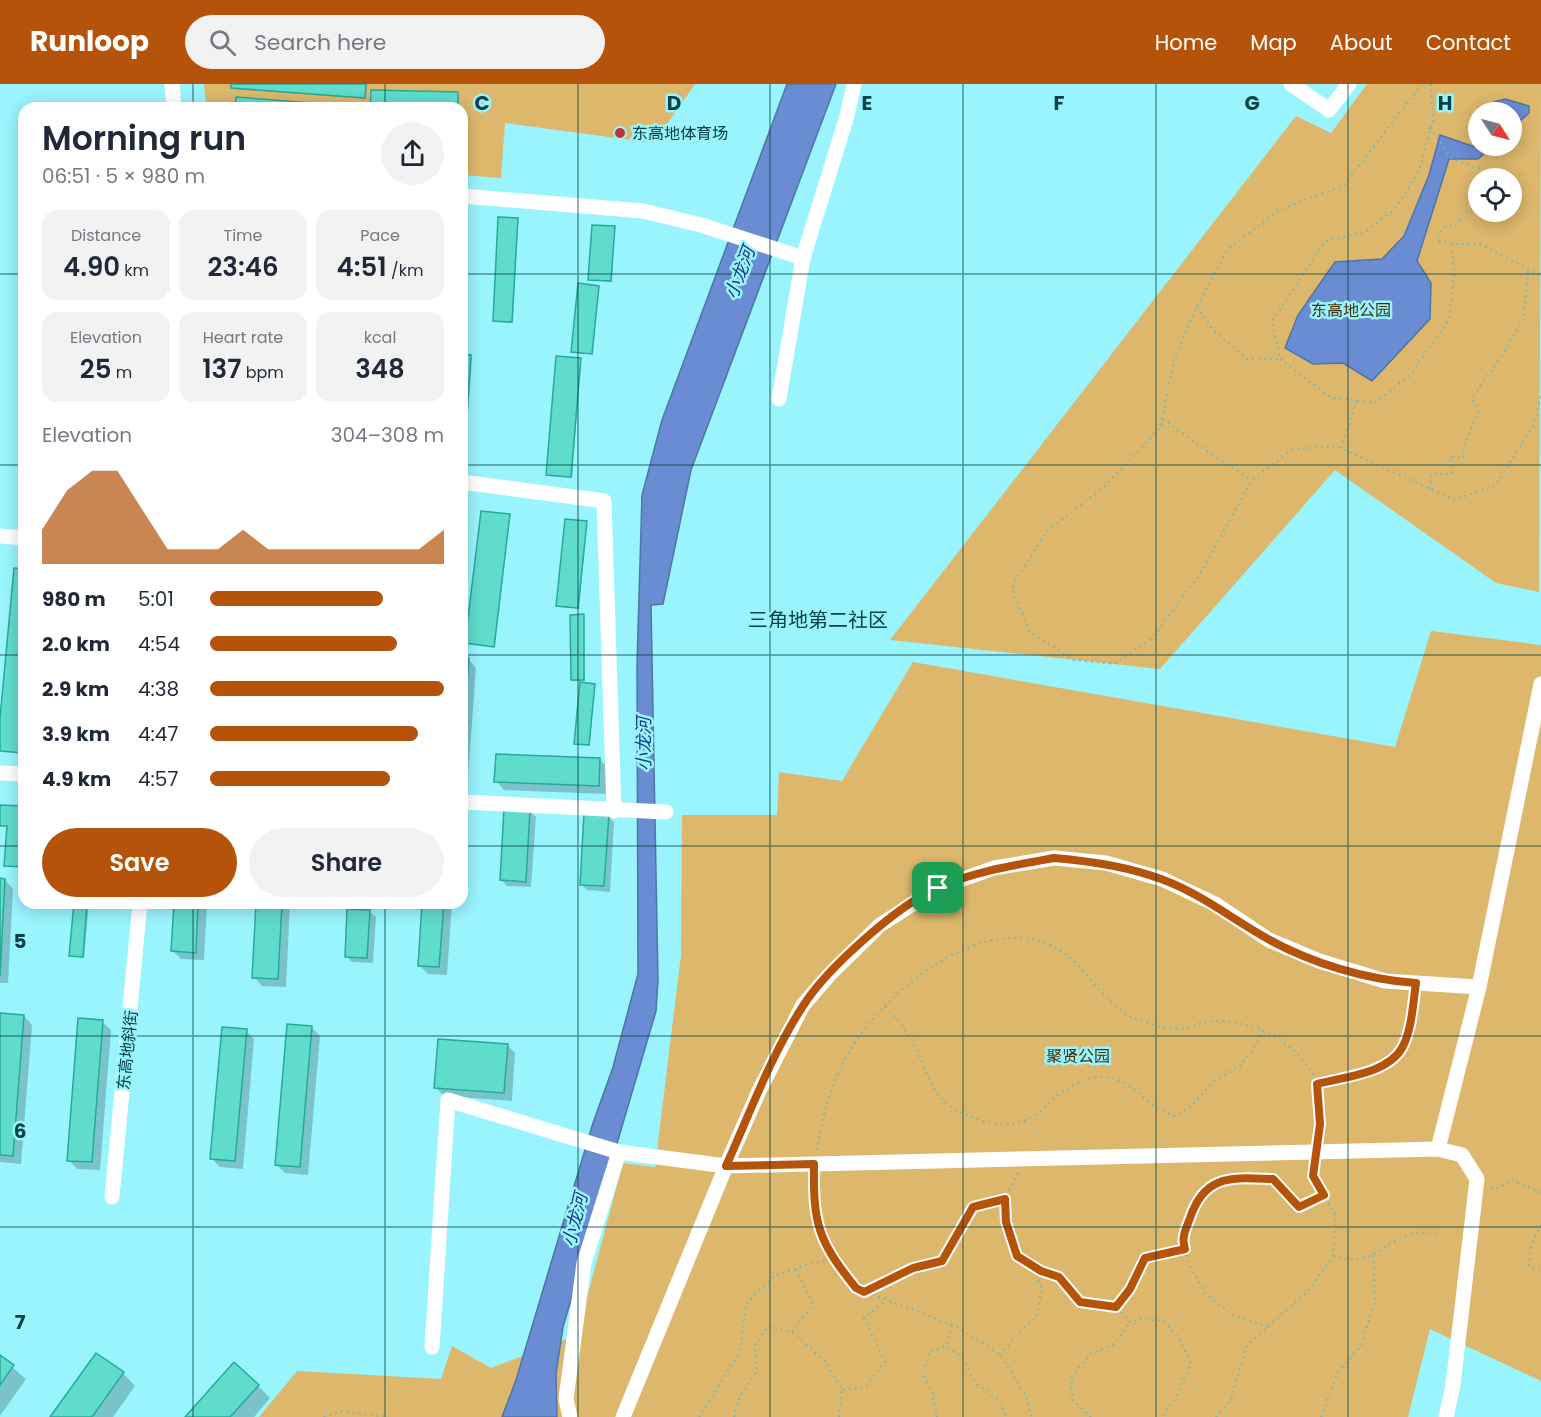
<!DOCTYPE html>
<meta charset="utf-8">
<style>
body{margin:0;font-family:Poppins,"Noto Sans SC",sans-serif;background:#f2f2f3;color:#1f2937;height:100vh;display:flex;flex-direction:column;font-size:22px;white-space:nowrap}
*{box-sizing:border-box;margin:0}
p{font-size:20px;color:#747a83}
.icon{flex:none;width:33px;height:33px;fill:none;stroke:currentColor;stroke-width:2;stroke-linecap:round;stroke-linejoin:round}
.map{position:relative;flex:1;overflow:hidden}
.details{position:absolute;left:18px;top:18px;width:450px;height:807px;display:flex;flex-direction:column;background:#fff;border-radius:18px;box-shadow:0 3px 15px #0003}
.details>*{flex:none}
.needle{width:39px;rotate:126deg}
.tools{position:absolute;left:1468px;top:18px;display:grid;gap:12px}
.tools a{display:grid;place-items:center;width:54px;height:54px;border-radius:50%;background:#fff;box-shadow:0 3px 15px #0003;font-size:30px}
.pin{position:absolute;display:grid;place-items:center;width:51px;height:51px;color:#fff;margin:-26px;border-radius:12px;box-shadow:0 3px 9px #0006}
.round{display:grid;place-items:center;flex:none;width:63px;height:63px;border-radius:32px;background:#f2f2f3}
.headline{display:flex;align-items:center;justify-content:space-between;height:102px;padding:0 24px}
h1{font-size:33px;font-weight:600;line-height:45px}
.stats{display:grid;grid-template-columns:repeat(3,1fr);gap:9px;height:102px;padding:6px 24px}
.stats div{display:grid;align-content:center;border-radius:15px;background:#f2f2f3;text-align:center}
.stats b{font-size:26px;font-weight:600}
.stats small{font-size:16px;font-weight:400}
.stats p{font-size:16px}
.chart{height:168px;padding:12px 24px}
.chart p{display:flex;justify-content:space-between}
.chart svg{width:100%;height:108px;margin-top:6px;fill:#b45309;opacity:.7}
.button{display:flex;gap:12px;margin-top:auto;padding:12px 24px}
.button a{flex:1;height:69px;border-radius:36px;background:#b45309;color:#fff;font-size:24px;font-weight:600;line-height:69px;text-align:center}
.button a+a{background:#f2f2f3;color:#1f2937}
ul{padding:0 24px;list-style:none;font-size:20px}
li{display:grid;grid-template-columns:96px 72px 1fr;align-items:center;height:45px}
li i{height:15px;border-radius:8px;background:#b45309}
header{display:flex;align-items:center;gap:36px;box-sizing:border-box;height:84px;padding:0 30px;background:#b45309;color:#fff}
header strong{font-size:28px}
nav{display:flex;gap:33px;margin-inline-start:auto;font-size:21px}
.search{width:420px;height:54px;background:#f2f2f3;display:flex;align-items:center;gap:15px;box-sizing:border-box;padding:0 21px;border-radius:33px;color:#747a83;font-size:22px}
.map>svg:first-child{display:block}
.green{fill:#dcb76c;fill-rule:evenodd}
.water{fill:#6a8cd2;stroke:#4d76a8;stroke-width:1.5}
.shadow{fill:#0003}
.building{fill:#60dccc;stroke:#27a99b;stroke-width:1.5}
.lines{fill:none;stroke-linecap:round;stroke-linejoin:round}
.path{stroke:#6abac1;stroke-width:2;stroke-dasharray:1.5 4.5;stroke-linecap:butt}
.minor{stroke:#fff;stroke-width:15}
.route-casing{stroke:#fff;stroke-width:12}
.route{stroke:#b45309;stroke-width:8}
.grid{fill:none;stroke:#084146;stroke-width:1.5;stroke-opacity:0.55}
.poi-dot{fill:#c03036;stroke:#9af4fd;stroke-width:2}
.labels{text-anchor:middle;stroke-width:5;stroke-linejoin:round;paint-order:stroke}
.poi-label{font-size:16px;fill:#084146;stroke:#9af4fd;text-anchor:start}
.park-label{font-size:16px;fill:#41310b;stroke:#9af4fd}
.street-label{font-size:16px;fill:#084146;stroke:#9af4fd}
.water-label{font-size:18px;font-style:italic;fill:#17398c;stroke:#9af4fd}
.quarter-label{font-size:20px;fill:#084146;stroke:#9af4fd}
.grid-label{font-size:20px;text-anchor:middle;font-weight:bold;fill:#084146;stroke:#9af4fd;stroke-width:5;stroke-linejoin:round;paint-order:stroke}
</style>
<header>
<strong>Runloop</strong>
<div class="search"><svg class="icon" aria-label="search" viewBox="0 0 24 24"><circle cx="10" cy="10" r="6"/><path d="M15 15l6 6"/></svg>Search here</div>
<nav><a>Home</a><a>Map</a><a>About</a><a>Contact</a></nav>
</header>
<div class="map">
<svg width="1541" height="1333" viewBox="0 0 1541 1333">
<rect width="100%" height="100%" fill="#9af4fd"/>
<g class="green">
<path d="M204,0H695L654,59L505,39L501,94L462,91V24H206Z"/>
<path d="M1367,0H1541L1539,508L1496,499L1335,386L1160,585L890,556L1296,32L1331,49ZM1479,28H1512V62H1479ZM1479,94H1512V128H1479Z"/>
<path d="M1431,547L1541,561V1297L1430,1245L1408,1333H259L297,1287L441,1295L452,1262L491,1284L577,1251L623,1079L655,1083L681,871L682,731H777L779,688L842,697L913,578L1395,663Z"/>
</g>
<g class="water">
<path d="M787,0H836L691,386L663,520L651,521L658,896L656,927L563,1243L556,1290L557,1333H502L516,1296L593,1039L613,983L638,890L637,581L642,411L662,336Z"/>
<path d="M1505,15L1529,22V29L1512,44V28H1493L1494,18Z"/>
<path d="M1440,51L1475,63L1479,60L1493,62L1478,75H1449L1417,177L1431,199L1430,235L1372,297L1343,279L1313,280L1285,264L1298,231L1335,178L1382,175L1404,152L1429,91Z"/>
</g>
<g class="shadow">
<path d="M233,0H367L366,15L234,5Z"/>
<path d="M517,136L513,239L496,238L494,237Z"/>
<path d="M614,144L612,198L591,196L590,195Z"/>
<path d="M598,203L593,270L574,268L572,267Z"/>
<path d="M462,272L472,274L464,390H462Z"/>
<path d="M581,275L572,394L549,392L547,391Z"/>
<path d="M510,432L495,563L468,560L466,558Z"/>
<path d="M587,439L579,525L559,523L558,522Z"/>
<path d="M16,485L24,486V670L0,667Z"/>
<path d="M583,532L585,597H574L572,596Z"/>
<path d="M462,575H468L476,584L467,706L462,705Z"/>
<path d="M594,601L590,662L577,660L576,659Z"/>
<path d="M600,676L608,684L607,710L504,706L496,697Z"/>
<path d="M529,727L536,733L531,803L507,802L501,796Z"/>
<path d="M608,732L614,738L610,808L587,806L581,800Z"/>
<path d="M0,796H5L13,805L8,899H0Z"/>
<path d="M75,819H89L84,874L71,871Z"/>
<path d="M175,819H207L204,876L181,875L173,867Z"/>
<path d="M257,819H290L286,903L262,902L254,893Z"/>
<path d="M423,819H452L447,891L428,890L419,881Z"/>
<path d="M369,827L376,833L373,879L352,878L346,872Z"/>
<path d="M0,930L24,932L32,941L21,1080L0,1078Z"/>
<path d="M102,938L111,946L100,1086L77,1085L69,1076Z"/>
<path d="M311,943L320,952L308,1091L285,1089L276,1080Z"/>
<path d="M246,947L254,955L243,1085L220,1083L212,1075Z"/>
<path d="M507,961L515,969L512,1017L444,1012L436,1004Z"/>
<path d="M0,1273L26,1295L0,1332Z"/>
<path d="M123,1289L135,1302L113,1333H52Z"/>
<path d="M258,1302L270,1314L254,1333H187Z"/>
</g>
<g class="building">
<path d="M231,0H366L365,14L231,4Z"/>
<path d="M371,6L458,8V24H370Z"/>
<path d="M236,13L363,23V24H235Z"/>
<path d="M498,133L518,134L512,238L493,237Z"/>
<path d="M592,141L615,142L611,197L588,196Z"/>
<path d="M578,199L599,202L592,270L571,268Z"/>
<path d="M462,270L471,271L463,389H462Z"/>
<path d="M556,272L581,274L571,393L546,391Z"/>
<path d="M481,427L510,430L494,563L465,559Z"/>
<path d="M565,435L587,437L578,524L556,522Z"/>
<path d="M14,484L24,485L23,669L0,667V634Z"/>
<path d="M584,530V596H571L570,531Z"/>
<path d="M462,573L469,574L462,657Z"/>
<path d="M580,598L595,600L589,661L574,660Z"/>
<path d="M496,670L600,674L599,702L494,698Z"/>
<path d="M0,721L24,722V783L4,782L7,742H0Z"/>
<path d="M504,724L530,725L526,798L500,796Z"/>
<path d="M584,729L609,730L604,802L580,801Z"/>
<path d="M0,794L5,795L0,892Z"/>
<path d="M74,819H87L83,873L69,872Z"/>
<path d="M174,819H198L196,869L171,867Z"/>
<path d="M256,819H282L278,895L252,894Z"/>
<path d="M422,819H444L439,883L418,882Z"/>
<path d="M347,825L370,826L367,874L345,873Z"/>
<path d="M0,929L24,931L13,1072L0,1071Z"/>
<path d="M78,934L103,936L92,1078L67,1077Z"/>
<path d="M287,940L312,942L300,1083L275,1081Z"/>
<path d="M222,943L247,945L235,1077L210,1075Z"/>
<path d="M438,955L508,960L504,1009L434,1004Z"/>
<path d="M96,1269L124,1288L92,1333H50Z"/>
<path d="M0,1271L14,1281L0,1301Z"/>
<path d="M234,1278L259,1301L230,1333H185Z"/>
</g>
<g class="lines">
<g class="path">
<path d="M1422,0L1344,101L1279,126L1228,165L1197,222L1174,276L1160,344L1104,403L1047,447L1012,503L1029,547L1073,576L1114,580L1152,554L1199,492L1252,396L1293,365L1336,362L1455,416L1496,401L1533,342L1541,312"/>
<path d="M1431,0L1433,35L1419,87L1395,125L1365,148L1325,157L1272,237L1280,275L1330,313L1375,319L1411,290L1449,236L1454,191L1452,160H1480L1535,189L1541,190"/>
<path d="M1515,0V1"/>
<path d="M1430,44L1452,75L1479,84V94"/>
<path d="M1452,160L1437,156L1442,144L1459,139L1461,131L1473,125L1479,117"/>
<path d="M1197,223L1214,247L1247,275H1280"/>
<path d="M1163,335L1211,370L1252,396"/>
<path d="M1341,364L1357,316"/>
<path d="M1429,405L1432,390H1452L1450,373L1463,374L1464,362L1478,327L1472,314L1501,273L1524,234L1528,186"/>
<path d="M885,923C895,933 904,943 911,955C924,975 927,1002 946,1019C957,1028 969,1032 983,1037C1041,1054 1046,1004 1091,994C1131,986 1142,1023 1175,1032L1190,1023L1215,996L1240,982L1254,964L1263,946"/>
<path d="M1317,1000C1343,993 1386,990 1402,964C1410,950 1411,929 1414,914"/>
<path d="M817,1066C821,1037 829,1010 841,983C872,918 971,830 1048,860C1083,874 1099,918 1134,934C1145,939 1165,945 1178,945C1190,944 1201,938 1213,937C1254,936 1301,959 1317,999C1322,1014 1320,1038 1318,1053"/>
<path d="M1018,1089L1005,1115L1006,1138L1017,1172L1041,1187L1059,1193L1080,1218L1116,1223L1130,1205L1145,1174L1185,1165"/>
<path d="M1491,1104H1500L1511,1095L1541,1109"/>
<path d="M1541,1141L1531,1160L1529,1183L1541,1186"/>
<path d="M1333,1172C1372,1183 1376,1164 1407,1151C1416,1148 1430,1149 1440,1148"/>
<path d="M833,1176L856,1204L958,1243L1000,1271L1025,1310L1032,1333"/>
<path d="M866,1207L913,1184L942,1177L973,1123L1005,1115"/>
<path d="M1117,1224L1130,1238L1139,1235L1164,1237L1179,1255L1191,1279L1177,1311L1162,1333"/>
<path d="M951,1241L946,1262L962,1273L975,1299L999,1316L1006,1333"/>
<path d="M1268,1243L1232,1231L1205,1209L1190,1182L1182,1156L1193,1123L1208,1101L1235,1094L1273,1095L1299,1123L1324,1111"/>
<path d="M792,1248L813,1220L795,1184"/>
<path d="M1000,1271L1019,1248L1036,1234L1042,1205L1034,1182"/>
<path d="M324,1333L340,1327L389,1333"/>
<path d="M699,1333L740,1268L746,1220L773,1193L804,1181L832,1175C818,1150 813,1123 814,1095"/>
<path d="M734,1333L739,1315L757,1287L755,1261L769,1242L792,1248L825,1277L842,1306L866,1303L885,1277L864,1234L886,1217"/>
<path d="M839,1333L842,1306"/>
<path d="M937,1333L932,1308L922,1289L930,1267L946,1262"/>
<path d="M1091,1333L1072,1315L1071,1294L1091,1269L1114,1260L1130,1238"/>
<path d="M1216,1333L1231,1315L1247,1261L1307,1208L1333,1172L1336,1132L1313,1092L1314,1083"/>
<path d="M1321,1333L1338,1288L1361,1262L1375,1217L1373,1171"/>
</g>
<g class="minor">
<path d="M172,0L174,24"/>
<path d="M1291,0L1329,26L1349,0"/>
<path d="M462,112L643,127L701,141L803,174"/>
<path d="M779,315L803,174L847,32L854,0"/>
<path d="M462,398L604,417L614,727"/>
<path d="M0,452L24,454"/>
<path d="M0,689L24,690"/>
<path d="M462,718L666,728"/>
<path d="M1438,1065L1479,903L1541,600"/>
<path d="M112,1113L140,819"/>
<path d="M432,1263L448,1016L619,1068L726,1082L759,1007L803,921L829,891L880,841L938,804L994,784L1054,774L1106,779L1162,795L1215,820L1269,856L1319,877L1385,897L1479,903"/>
<path d="M570,1333L566,1315L584,1179L619,1068"/>
<path d="M623,1333L726,1082L1438,1065L1462,1071L1477,1095L1453,1301L1446,1333"/>
</g>
</g>
<g class="lines">
<defs>
<path id="route" d="M1054,774C1090,777 1126,782 1161,795C1200,809 1232,835 1268,855C1311,879 1367,896 1416,899C1413,919 1412,946 1402,964C1387,990 1343,993 1317,1000L1320,1040L1313,1092L1324,1111L1299,1123L1273,1095C1233,1094 1205,1089 1190,1134C1186,1145 1181,1153 1185,1165L1145,1174L1130,1205L1116,1223L1080,1218L1059,1193L1041,1187L1017,1172L1006,1138L1005,1115L973,1123L942,1177L913,1184L864,1208L856,1204C818,1157 813,1140 814,1080L726,1082C750,1029 771,971 803,922C827,884 898,821 939,803C976,787 1015,781 1054,774Z"/>
</defs>
<use href="#route" class="route-casing"/>
<use href="#route" class="route"/>
</g>
<path class="grid" d="M193,0V24M385,0V24M578,0V1333M770,0V1333M963,0V1333M1156,0V1333M1348,0V1333M0,190H24M462,190H1541M0,381H24M462,381H1541M0,571H24M462,571H1541M0,762H24M462,762H1541M193,819V1333M385,819V1333M0,952H1541M0,1143H1541"/>
<circle class="poi-dot" cx="620" cy="49" r="6"/>
<g class="labels">
<g class="poi-label">
<text x="632" y="55">东高地体育场</text>
</g>
<g class="park-label">
<text x="1351" y="232">东高地公园</text>
<text x="1078" y="978">聚贤公园</text>
</g>
<g class="street-label">
<text transform="translate(127 966) rotate(-84)" y="6">东高地斜街</text>
</g>
<g class="water-label">
<text transform="translate(740 189) rotate(-69)" y="6">小龙河</text>
<text transform="translate(644 660) rotate(-90)" y="6">小龙河</text>
<text transform="translate(575 1136) rotate(-76)" y="6">小龙河</text>
</g>
<g class="quarter-label">
<text x="818" y="543">三角地第二社区</text>
</g>
</g>
<g class="grid-label">
<text x="482" y="26">C</text>
<text x="674" y="26">D</text>
<text x="867" y="26">E</text>
<text x="1059" y="26">F</text>
<text x="1252" y="26">G</text>
<text x="1445" y="26">H</text>
<text x="20" y="864">5</text>
<text x="20" y="1054">6</text>
<text x="20" y="1245">7</text>
</g>
</svg>
<div class="tools">
<a><svg class="needle" viewBox="-14 -14 28 28"><path d="M0-13l5 13h-10z" fill="#e53935"/><path d="M0 13l5-13h-10z" fill="#747a83"/></svg></a>
<a><svg class="icon" aria-label="locate" viewBox="0 0 24 24"><circle cx="12" cy="12" r="6"/><path d="M12 2v4M12 18v4M2 12h4M18 12h4"/></svg></a>
</div>
<div class="pin" style="left:938px;top:804px;background:#1e9e55"><svg class="icon" aria-label="arrive" viewBox="0 0 24 24"><path d="M6 21V4h12l-3 4 3 4H6"/></svg></div>
<section class="details">
<div class="headline"><div><h1>Morning run</h1><p>06:51 · 5 × 980 m</p></div><a class="round"><svg class="icon" aria-label="share" viewBox="0 0 24 24"><path d="M12 15V3M7 8l5-5 5 5M5 13v7h14v-7"/></svg></a></div>
<div class="stats">
<div><p>Distance</p><b>4.90<small> km</small></b></div>
<div><p>Time</p><b>23:46</b></div>
<div><p>Pace</p><b>4:51<small> /km</small></b></div>
</div>
<div class="stats">
<div><p>Elevation</p><b>25<small> m</small></b></div>
<div><p>Heart rate</p><b>137<small> bpm</small></b></div>
<div><p>kcal</p><b>348</b></div>
</div>
<div class="chart"><p><span>Elevation</span>304–308 m</p>
<svg viewBox="0 0 160 44" preserveAspectRatio="none"><path d="M0 44V30L10 14L20 6L30 6L40 22L50 38L60 38L70 38L80 30L90 38L100 38L110 38L120 38L130 38L140 38L150 38L160 30V44z"/></svg>
</div>
<ul>
<li><b>980 m</b>5:01<i style="width:74%"></i></li>
<li><b>2.0 km</b>4:54<i style="width:80%"></i></li>
<li><b>2.9 km</b>4:38<i style="width:100%"></i></li>
<li><b>3.9 km</b>4:47<i style="width:89%"></i></li>
<li><b>4.9 km</b>4:57<i style="width:77%"></i></li>
</ul>
<div class="button"><a>Save</a><a>Share</a></div>
</section>
</div>
